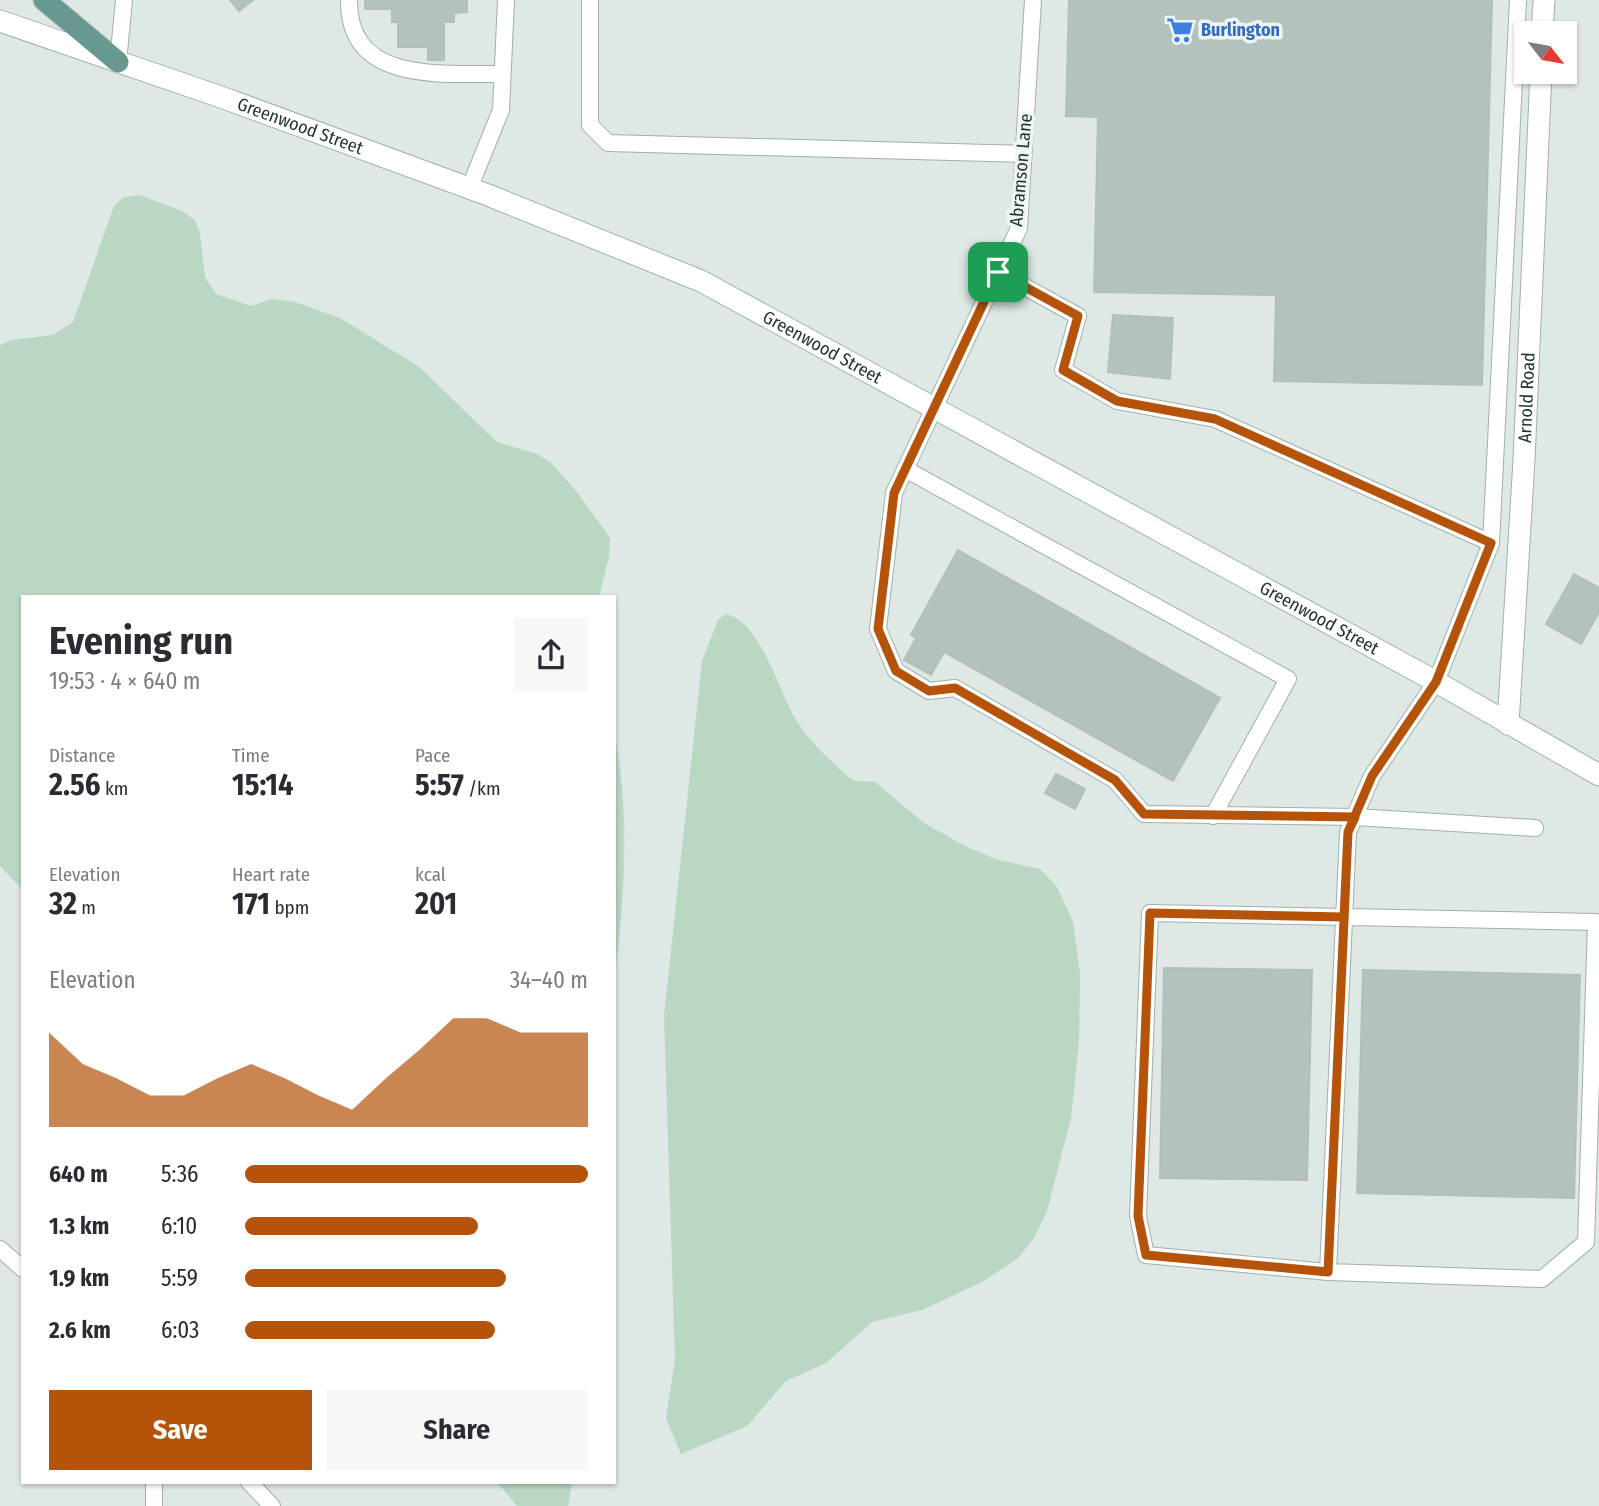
<!DOCTYPE html>
<meta charset="utf-8">
<style>
body{margin:0;font-family:"Fira Sans Condensed",sans-serif;background:#f7f7f7;color:#2b2b33;height:100vh;display:flex;flex-direction:column;font-size:26px;white-space:nowrap}
*{box-sizing:border-box;margin:0}
p{font-size:23px;color:#7c7c81}
.icon{flex:none;width:38px;height:38px;fill:none;stroke:currentColor;stroke-width:2;stroke-linecap:round;stroke-linejoin:round}
.map{position:relative;flex:1;overflow:hidden}
.sheet{position:absolute;left:21px;top:595px;width:595px;height:889px;display:flex;flex-direction:column;background:#fff;border-radius:0px;box-shadow:0 2px 5px #0004}
.sheet>*{flex:none}
.needle{width:46px;rotate:121deg}
.controls{position:absolute;left:1514px;top:21px;display:grid;gap:14px}
.controls a{display:grid;place-items:center;width:63px;height:63px;border-radius:0px;background:#fff;box-shadow:0 2px 5px #0004;font-size:35px}
.pin{position:absolute;display:grid;place-items:center;width:60px;height:60px;color:#fff;margin:-30px;border-radius:14px;box-shadow:0 4px 10px #0006}
.round{display:grid;place-items:center;flex:none;width:74px;height:74px;border-radius:0px;background:#f7f7f7}
.headline{display:flex;align-items:center;justify-content:space-between;height:119px;padding:0 28px}
h1{font-size:38px;font-weight:700;line-height:52px}
.metrics{display:grid;grid-template-columns:repeat(3,1fr);gap:10px;height:119px;padding:7px 28px}
.metrics div{display:grid;align-content:center}
.metrics b{font-size:30px;font-weight:700}
.metrics small{font-size:19px;font-weight:400}
.metrics p{font-size:19px}
.chart{height:196px;padding:14px 28px}
.chart p{display:flex;justify-content:space-between}
.chart svg{width:100%;height:126px;margin-top:7px;fill:#b45309;opacity:.7}
.primary-button{display:flex;gap:14px;margin-top:auto;padding:14px 28px}
.primary-button a{flex:1;height:80px;border-radius:0px;background:#b45309;color:#fff;font-size:28px;font-weight:700;line-height:80px;text-align:center}
.primary-button a+a{background:#f7f7f7;color:#2b2b33}
ul{padding:0 28px;list-style:none;font-size:23px}
li{display:grid;grid-template-columns:112px 84px 1fr;align-items:center;height:52px}
li i{height:18px;border-radius:9px;background:#b45309}
.map>svg:first-child{display:block}
.green{fill:#b9d7c3}
.building{fill:#b4c2bd;stroke:#b1c0bb;stroke-width:2}
.lines{fill:none;stroke-linecap:round;stroke-linejoin:round}
.service-casing{stroke:#a2afab;stroke-width:18}
.minor-casing{stroke:#a2afab;stroke-width:23}
.secondary-casing{stroke:#9fb2ad;stroke-width:23}
.primary-casing{stroke:#bcc2c2;stroke-width:23}
.service{stroke:#fff;stroke-width:16}
.minor{stroke:#fff;stroke-width:21}
.secondary{stroke:#fff;stroke-width:21}
.primary{stroke:#679990;stroke-width:21}
.route-casing{stroke:#fff;stroke-width:14}
.route{stroke:#b45309;stroke-width:9}
.labels{text-anchor:middle;stroke-width:7;stroke-linejoin:round;paint-order:stroke}
.shop-label{font-size:18px;font-weight:bold;fill:#366cbe;stroke:#eef5f2;text-anchor:start}
.street-label{font-size:18px;fill:#213532;stroke:#eef5f2}
</style>
<div class="map">
<svg width="1599" height="1506" viewBox="0 0 1599 1506">
<rect width="100%" height="100%" fill="#dee8e4"/>
<g class="green">
<path d="M140,195L182,211L195,220L200,234L205,277L216,294L251,306L272,299L295,302L340,318L418,366L497,442L537,454L551,463L577,492L610,538L609,557L599,597H23V890L0,866V345L12,340L53,335L73,322L114,206L124,197Z"/>
<path d="M726,614C762,623 778,691 796,720C809,741 829,759 847,776L855,781L875,782L924,823L967,847L998,860L1040,869L1057,887L1073,922L1080,973L1079,1043L1071,1118L1047,1211L1034,1238L1018,1258L982,1282L922,1310L872,1322L826,1363L786,1381L747,1426L681,1454L666,1418L675,1359L664,1016L702,661L718,620Z"/>
<path d="M614,730C631,815 624,901 614,986Z"/>
<path d="M497,1482H572L568,1506H517Z"/>
</g>
<g class="building">
<path d="M230,0H253L239,11Z"/>
<path d="M365,0H467V12L454,13V22H444V60H428V47H398V22H392V9H365Z"/>
<path d="M1069,0H1492L1482,385L1274,381L1276,295L1094,292L1098,117L1066,116Z"/>
<path d="M1113,315L1173,318L1170,379L1108,372Z"/>
<path d="M958,550L1220,698L1173,781L944,652L931,675L904,660L916,638L911,635Z"/>
<path d="M1574,574L1599,588V612L1581,644L1546,624Z"/>
<path d="M1056,774L1085,789L1075,809L1045,793Z"/>
<path d="M1164,968L1312,970L1307,1180L1160,1178Z"/>
<path d="M1363,970L1580,975L1574,1198L1357,1193Z"/>
</g>
<g class="lines">
<defs>
<g id="service">
<path d="M349,0C348,85 443,73 502,74"/>
<path d="M590,0V125L608,143L1023,154"/>
<path d="M1033,0L1019,228L894,493L878,629L896,671L929,691L955,688L1115,780L1144,814L1355,817L1535,828"/>
<path d="M118,62L124,0"/>
<path d="M469,189L501,110L506,0"/>
<path d="M998,272L1078,316L1063,370L1117,401L1215,419L1491,543L1436,682L1372,776L1348,832L1328,1272L1146,1255L1138,1216L1150,913L1596,922L1586,1242L1542,1279L1328,1272"/>
<path d="M905,469L1288,679L1213,816"/>
<path d="M1491,543L1518,0"/>
<path d="M0,1249L23,1269"/>
<path d="M249,1482L272,1506"/>
<path d="M154,1506V1482"/>
</g>
<g id="minor">
<path d="M1542,33L1544,0"/>
<path id="s1" d="M1508,724L1524,460L1541,72"/>
</g>
<g id="secondary">
<path id="s2" d="M0,21L221,97L488,195L701,281L1433,680L1599,775"/>
</g>
<path id="primary" d="M44,0L118,62"/>
</defs>
<use href="#service" class="service-casing"/>
<use href="#minor" class="minor-casing"/>
<use href="#secondary" class="secondary-casing"/>
<use href="#primary" class="primary-casing"/>
<use href="#service" class="service"/>
<use href="#minor" class="minor"/>
<use href="#secondary" class="secondary"/>
<use href="#primary" class="primary"/>
</g>
<g class="lines">
<defs>
<path id="route" d="M998,272L894,493L878,629L896,671L929,691L955,688L1115,780L1144,814L1355,817L1348,832L1328,1272L1146,1255L1138,1216L1150,913L1344,917L1348,832L1372,776L1436,682L1491,543L1215,419L1117,401L1063,370L1078,316L998,272"/>
</defs>
<use href="#route" class="route-casing"/>
<use href="#route" class="route"/>
</g>
<defs>
<symbol id="supermarket-bare" viewBox="-9 -9 18 18"><path d="M-6-5.5h2.5l.6 2H6L4.5 2H-2.5L-4.4-4H-6ZM-1.5 3.2a1.3 1.3 0 1 0 .1 0ZM3 3.2a1.3 1.3 0 1 0 .1 0Z" fill="#3f7fe0" stroke="#eef5f2" stroke-width="2.5" paint-order="stroke"/></symbol>
</defs>
<g fill-rule="evenodd">
<use href="#supermarket-bare" x="1161" y="11" width="38" height="38"/>
</g>
<g class="labels">
<g class="shop-label">
<text x="1201" y="36">Burlington</text>
</g>
<g class="street-label">
<text dy="6" stroke="none"><textPath href="#s2" startOffset="318">Greenwood Street</textPath></text>
<text transform="translate(1021 170) rotate(-85)" y="6">Abramson Lane</text>
<text dy="6" stroke="none"><textPath href="#s2" startOffset="886">Greenwood Street</textPath></text>
<text dy="6" stroke="none"><textPath href="#s1" startOffset="327">Arnold Road</textPath></text>
<text dy="6" stroke="none"><textPath href="#s2" startOffset="1452">Greenwood Street</textPath></text>
</g>
</g>
</svg>
<div class="controls">
<a><svg class="needle" viewBox="-14 -14 28 28"><path d="M0-13l5 13h-10z" fill="#e53935"/><path d="M0 13l5-13h-10z" fill="#7c7c81"/></svg></a>
</div>
<div class="pin" style="left:998px;top:272px;background:#1e9e55"><svg class="icon" aria-label="arrive" viewBox="0 0 24 24"><path d="M6 21V4h12l-3 4 3 4H6"/></svg></div>
<section class="sheet">
<div class="headline"><div><h1>Evening run</h1><p>19:53 · 4 × 640 m</p></div><a class="round"><svg class="icon" aria-label="share" viewBox="0 0 24 24"><path d="M12 15V3M7 8l5-5 5 5M5 13v7h14v-7"/></svg></a></div>
<div class="metrics">
<div><p>Distance</p><b>2.56<small> km</small></b></div>
<div><p>Time</p><b>15:14</b></div>
<div><p>Pace</p><b>5:57<small> /km</small></b></div>
</div>
<div class="metrics">
<div><p>Elevation</p><b>32<small> m</small></b></div>
<div><p>Heart rate</p><b>171<small> bpm</small></b></div>
<div><p>kcal</p><b>201</b></div>
</div>
<div class="chart"><p><span>Elevation</span>34–40 m</p>
<svg viewBox="0 0 160 44" preserveAspectRatio="none"><path d="M0 44V11L10 22L20 27L30 33L40 33L50 27L60 22L70 27L80 33L90 38L100 27L110 17L120 6L130 6L140 11L150 11L160 11V44z"/></svg>
</div>
<ul>
<li><b>640 m</b>5:36<i style="width:100%"></i></li>
<li><b>1.3 km</b>6:10<i style="width:68%"></i></li>
<li><b>1.9 km</b>5:59<i style="width:76%"></i></li>
<li><b>2.6 km</b>6:03<i style="width:73%"></i></li>
</ul>
<div class="primary-button"><a>Save</a><a>Share</a></div>
</section>
</div>
